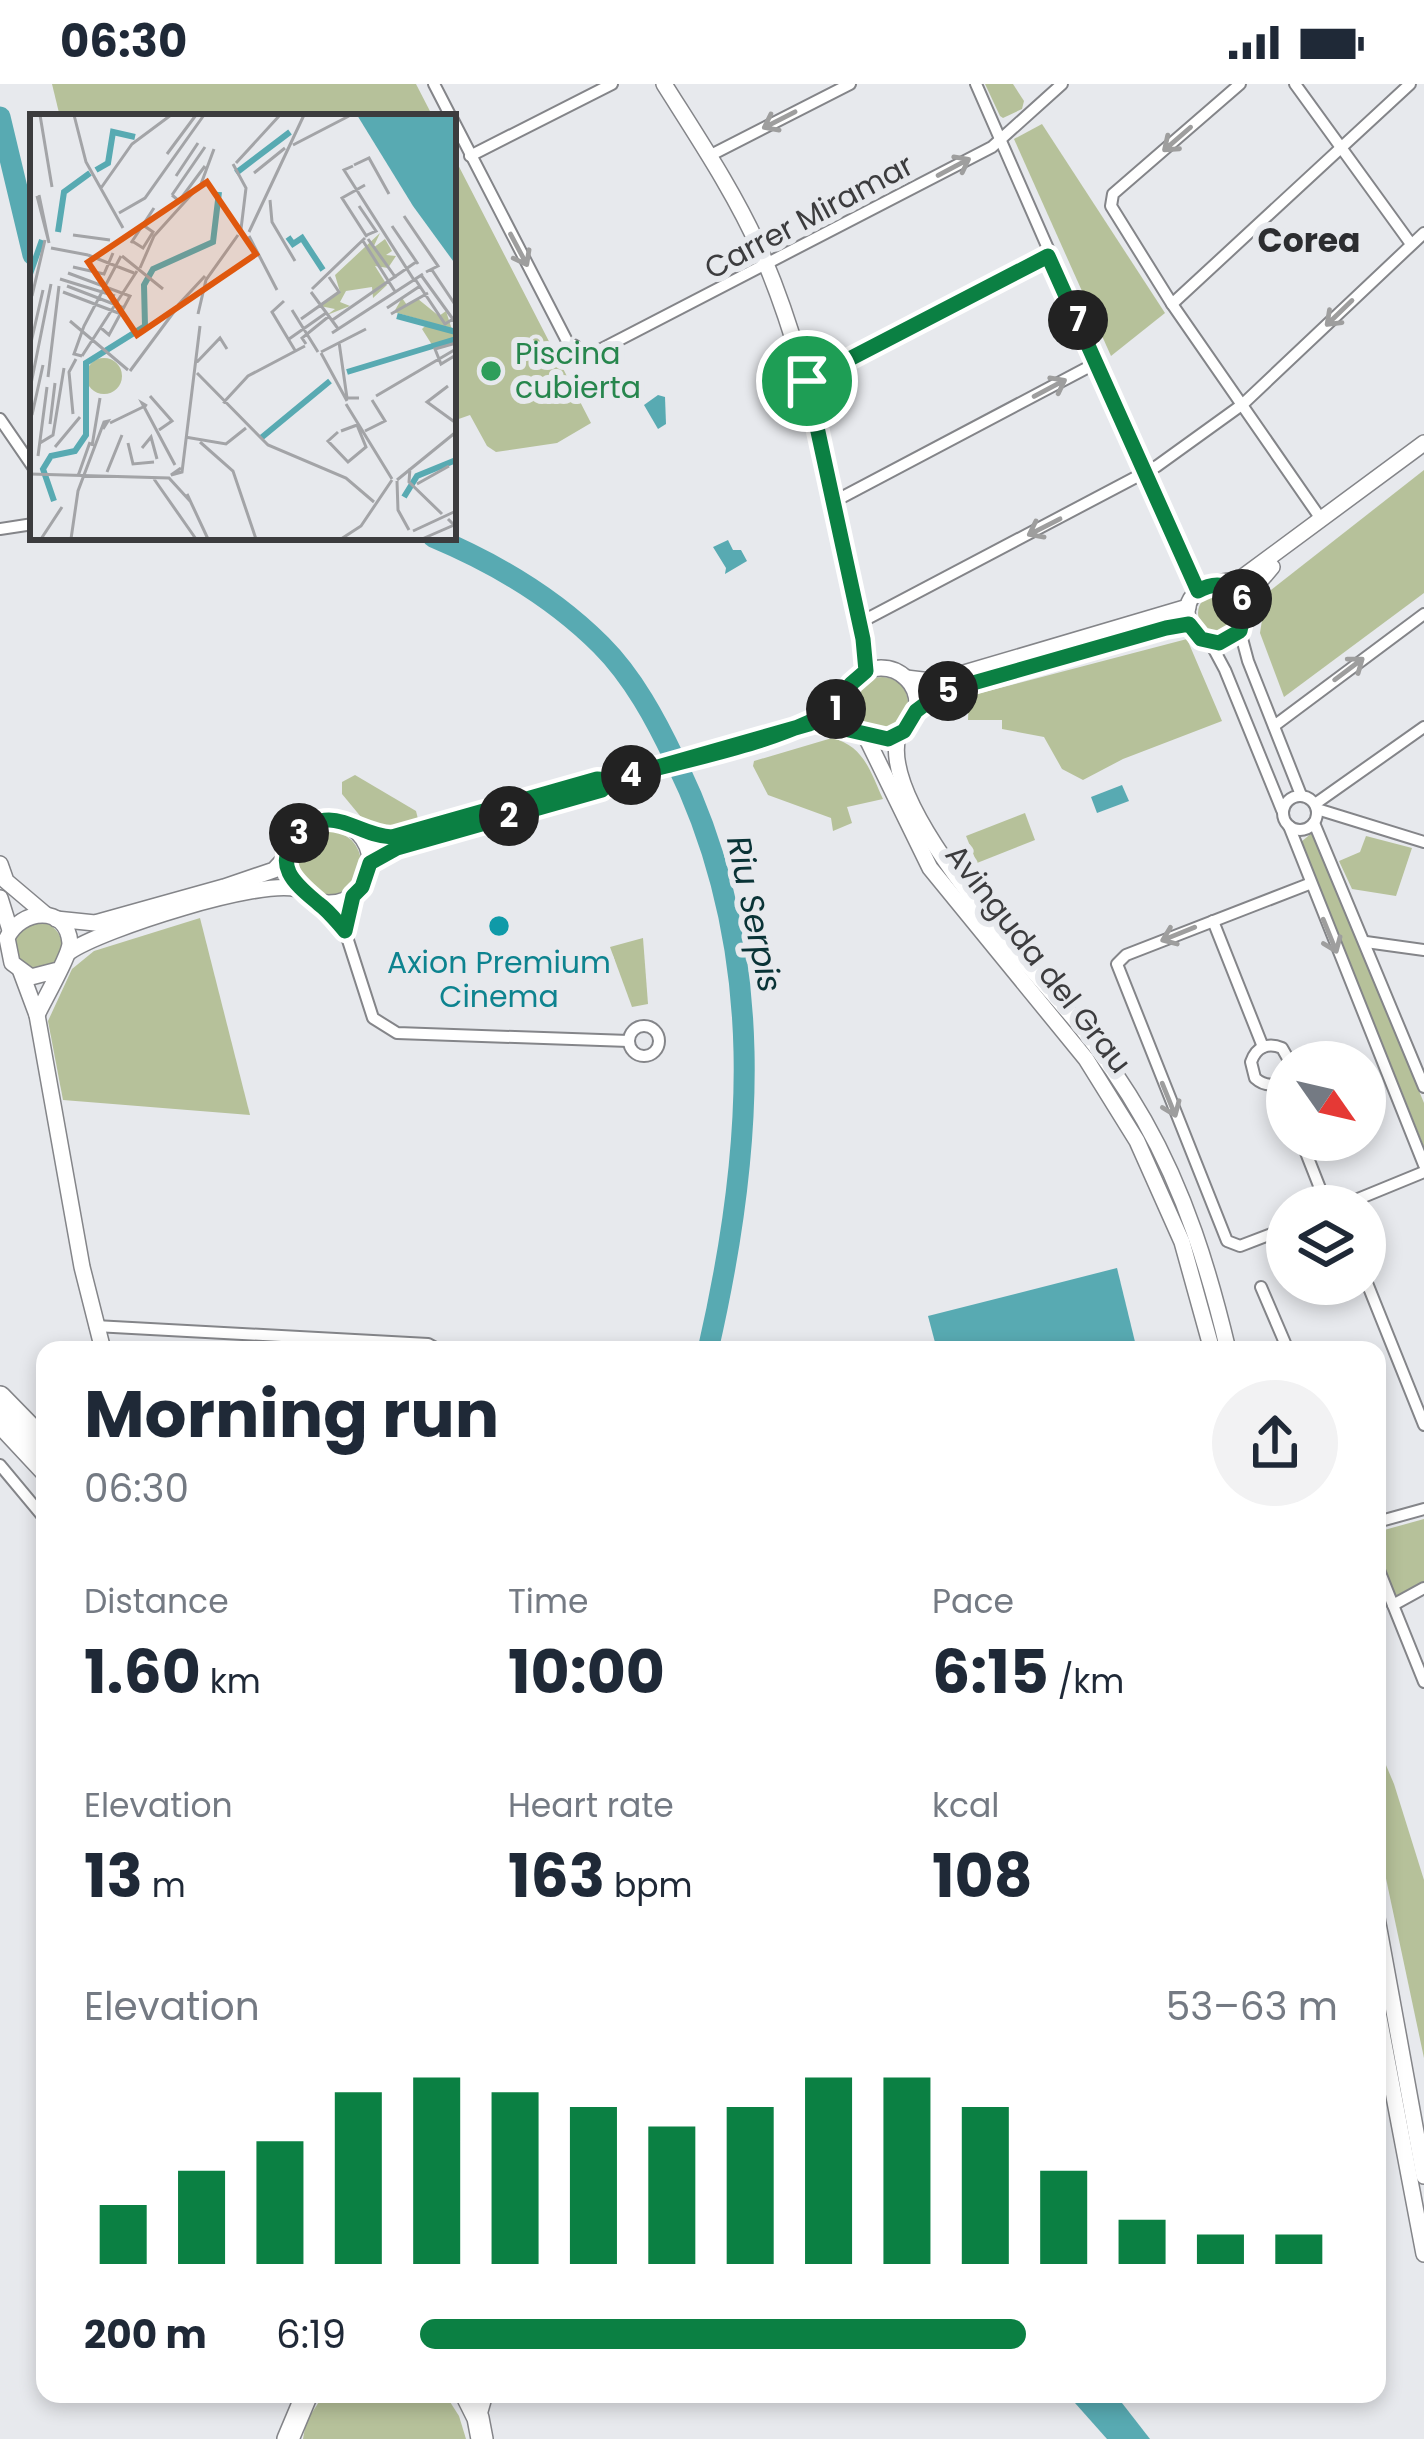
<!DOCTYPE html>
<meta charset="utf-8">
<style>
body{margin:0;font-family:Poppins,sans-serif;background:#f2f2f3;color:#1f2937;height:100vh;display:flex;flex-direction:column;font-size:45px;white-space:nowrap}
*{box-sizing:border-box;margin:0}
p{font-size:39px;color:#747a83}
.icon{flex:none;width:66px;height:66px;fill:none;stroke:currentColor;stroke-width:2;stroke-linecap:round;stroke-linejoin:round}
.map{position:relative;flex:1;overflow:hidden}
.drawer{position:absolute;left:36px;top:1257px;width:1350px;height:1062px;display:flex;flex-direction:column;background:#fff;border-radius:24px;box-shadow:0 6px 18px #0003}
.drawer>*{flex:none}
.needle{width:78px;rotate:124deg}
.fabs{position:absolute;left:1266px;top:957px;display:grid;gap:24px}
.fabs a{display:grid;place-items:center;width:120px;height:120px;border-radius:50%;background:#fff;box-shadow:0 6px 18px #0003;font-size:60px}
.pin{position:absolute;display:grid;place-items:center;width:102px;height:102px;color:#fff;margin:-51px;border:6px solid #fff;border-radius:50%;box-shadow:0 3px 12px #0007}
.km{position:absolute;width:60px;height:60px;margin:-30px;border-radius:50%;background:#222;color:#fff;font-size:33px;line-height:60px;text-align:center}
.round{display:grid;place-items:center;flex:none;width:126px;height:126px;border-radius:63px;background:#f2f2f3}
.summary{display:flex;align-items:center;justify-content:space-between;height:204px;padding:0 48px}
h1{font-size:66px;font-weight:700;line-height:90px}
.stats{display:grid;grid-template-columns:repeat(3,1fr);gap:18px;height:204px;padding:12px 48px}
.stats div{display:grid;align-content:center}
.stats b{font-size:60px;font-weight:700}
.stats small{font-size:33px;font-weight:400}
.stats p{font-size:33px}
.chart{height:336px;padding:24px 48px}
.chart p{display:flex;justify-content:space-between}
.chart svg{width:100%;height:216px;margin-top:12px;stroke:#0b8043;stroke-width:6}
ul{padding:0 48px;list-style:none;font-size:39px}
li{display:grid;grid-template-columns:192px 144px 1fr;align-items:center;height:90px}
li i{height:30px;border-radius:15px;background:#0b8043}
.status{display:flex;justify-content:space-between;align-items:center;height:84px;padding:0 60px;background:#fff;direction:ltr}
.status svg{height:33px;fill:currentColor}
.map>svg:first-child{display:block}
.green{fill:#b6c19a}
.water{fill:#58aab2}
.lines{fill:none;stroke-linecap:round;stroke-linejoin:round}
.river{stroke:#58aab2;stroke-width:21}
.street-casing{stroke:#848589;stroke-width:14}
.secondary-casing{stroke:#848589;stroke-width:18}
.highway-casing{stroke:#848589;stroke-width:24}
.street{stroke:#fff;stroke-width:10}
.secondary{stroke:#fff;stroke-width:15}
.highway{stroke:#fff;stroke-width:21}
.oneway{stroke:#9e9e9e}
.route-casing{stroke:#fff;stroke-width:24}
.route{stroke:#0b8043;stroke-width:15}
.leisure-dot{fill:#2e9e5b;stroke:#e7e9ed;stroke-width:4.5}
.culture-dot{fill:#0f9aa8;stroke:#e7e9ed;stroke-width:4.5}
.labels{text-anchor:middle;stroke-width:12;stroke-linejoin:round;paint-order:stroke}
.street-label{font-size:30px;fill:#3c3c3e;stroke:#e7e9ed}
.leisure-label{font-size:30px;fill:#27864d;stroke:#e7e9ed;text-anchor:start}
.culture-label{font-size:30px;fill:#0d838f;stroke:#e7e9ed}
.neighbourhood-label{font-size:33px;font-weight:bold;fill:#2c2d30;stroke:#e7e9ed}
.water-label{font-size:33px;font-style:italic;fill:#093336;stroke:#e7e9ed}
.inset-river{fill:none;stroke:#58aab2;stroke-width:6}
.inset-road{fill:none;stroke:#a3a4a7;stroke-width:3}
.view{fill:#df580e;fill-opacity:0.15;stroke:#df580e;stroke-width:6}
.inset-edge{fill:none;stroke:#3c3c3e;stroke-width:6}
</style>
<div class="status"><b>06:30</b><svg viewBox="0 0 49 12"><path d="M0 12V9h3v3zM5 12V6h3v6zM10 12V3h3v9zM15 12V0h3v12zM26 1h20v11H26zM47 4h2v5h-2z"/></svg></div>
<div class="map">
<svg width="1424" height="2355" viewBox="0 0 1424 2355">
<rect width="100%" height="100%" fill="#e7e9ed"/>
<g class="green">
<path d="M52,0H416L433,33H60Z"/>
<path d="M985,0H1013L1024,17L1022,25L1003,34L1000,32Z"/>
<path d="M1042,40L1165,229L1111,272L1014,55Z"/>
<path d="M453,71L591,339L557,359L496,368L487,362L470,331L453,337Z"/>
<path d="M1424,386V509L1284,613L1260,549L1266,510Z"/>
<circle cx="1217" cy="529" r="19"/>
<path d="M1187,555L1222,637L1123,675L1083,696L1062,685L1044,653L1002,645V636H968L969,612Z"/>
<circle cx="882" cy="619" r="26"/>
<path d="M832,654C864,662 870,687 883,715L847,723L852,739L833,747L831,734L768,711L753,682L754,677Z"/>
<path d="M355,691L416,727L418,735L391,743L366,739L342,710V698Z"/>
<path d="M1025,729L1035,756L977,779L966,752Z"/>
<circle cx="329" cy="779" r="32"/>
<path d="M1313,748L1424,1019V1063L1301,758Z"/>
<path d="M1366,752L1412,764L1396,812L1352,805L1339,777L1360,768Z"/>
<path d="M200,834L250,1031L63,1016L48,937L72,885L94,867Z"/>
<circle cx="38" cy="862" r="24"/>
<path d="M643,854L648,920L632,923L610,863Z"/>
<path d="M1424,1435V1498L1399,1512L1393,1511L1377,1473V1448Z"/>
<path d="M1377,1660L1394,1700L1424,1796V1974L1377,1752Z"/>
<path d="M324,2310H445L459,2332L466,2355H303L306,2338Z"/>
</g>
<g class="water">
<path d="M658,311L665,313L666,340L658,345L644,321Z"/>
<path d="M728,456L733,466H741L747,477L725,490L726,484L713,463Z"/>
<path d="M1122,701L1129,717L1097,729L1091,713Z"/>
<path d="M1117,1184L1137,1266H937L928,1232Z"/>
<path d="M1067,2310H1115L1150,2355H1107Z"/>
</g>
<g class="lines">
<g class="river">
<path d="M0,33L33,171"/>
<path d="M433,453C495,479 554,514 601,561C633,593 656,636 675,676C769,866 754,1066 708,1266"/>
</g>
<defs>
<g id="street">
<path d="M434,0L451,33"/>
<path d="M976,0L1198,507"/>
<path d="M1240,0L1113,110L1111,122L1172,220L1321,435"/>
<path d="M1295,0L1411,160"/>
<path d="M453,36L567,257L590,271L992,63L1062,0"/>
<path d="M470,72L612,0"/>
<path d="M709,72L850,0"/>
<path d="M1172,220L1410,0"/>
<path d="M807,297L1048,172"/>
<path d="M0,335L33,383"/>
<path d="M835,417L1098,278"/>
<path d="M0,445L33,440"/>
<path d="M861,538L1157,382L1243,320L1424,149"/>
<path d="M1240,547L1248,577L1301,711"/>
<path d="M1210,558L1225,586L1282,726"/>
<path d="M1274,642L1424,530"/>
<circle cx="1300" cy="729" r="17"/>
<path d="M1315,720L1424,643"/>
<path d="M1317,725L1424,758"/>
<path d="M1314,739L1424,1003"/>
<path d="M1289,742L1424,1081"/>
<path d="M318,818L345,847L373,934L397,949L629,957"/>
<path d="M1213,837L1263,963"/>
<path d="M345,847L353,812"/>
<path d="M1366,858L1424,866"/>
<circle cx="644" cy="957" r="15"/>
<path d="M1287,992C1277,1003 1265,1003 1255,994L1251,978C1256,963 1268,958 1282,964L1290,978"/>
<path d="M1279,999L1287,1020"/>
<path d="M1301,1056L1327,1122"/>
<path d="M1341,1122L1424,1088"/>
<path d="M1287,1144L1240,1162L1227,1157L1117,880L1126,871L1309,800"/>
<path d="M1365,1194L1424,1341"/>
<path d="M1261,1203L1288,1266"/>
<path d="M95,1242L428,1260L439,1266"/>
<path d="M0,1381L45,1435"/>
<path d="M1377,1438L1424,1425"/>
<path d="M1377,1481L1393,1521L1424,1504"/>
<path d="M1393,1521L1424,1598"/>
</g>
<g id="secondary">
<path d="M664,0C698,54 735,109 761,168C793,241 812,319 830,397C845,460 860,523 867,587"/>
<path d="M1220,500L1239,511L1246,532L1234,553L1210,558C1187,549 1177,520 1201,505C1211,498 1228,498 1240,495L1424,359"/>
<path d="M1243,517L1272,483"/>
<circle cx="881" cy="620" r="36"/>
<path d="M906,594L931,597L954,592L1188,523"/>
<path d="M916,627L940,609L1189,540"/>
<path d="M898,652C879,725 1030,881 1077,938C1102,969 1124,1001 1144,1036C1185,1108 1209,1186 1228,1266"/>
<path d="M866,653L930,784L1086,975L1137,1057L1182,1158L1212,1266"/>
<path d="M503,733L602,706L612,696"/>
<circle cx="329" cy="778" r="41"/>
<path d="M356,746L392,753L597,695L612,696L809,640L845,619"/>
<path d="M371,779L397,764L451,749"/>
<path d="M0,780L6,797L45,830"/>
<path d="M0,814L10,846"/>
<path d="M56,835L95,839L224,803L274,786L288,771"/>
<path d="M69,868C102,845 262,794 297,805"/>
<path d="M21,888L37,931L82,1183L103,1266"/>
<path d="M37,931C44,916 70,871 70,859C67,820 20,825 7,854L12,879L31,893L58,886"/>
<path d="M1377,1834L1424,2092"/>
<path d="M1377,1923L1424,2170"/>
<path d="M478,2334L485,2310"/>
</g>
<g id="highway">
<path d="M0,1313L45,1359"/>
<path d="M0,1338L45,1386"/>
<path d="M466,2310L478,2334L482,2355"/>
<path d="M288,2355L307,2310"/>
</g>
</defs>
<use href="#street" class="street-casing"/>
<use href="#secondary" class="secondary-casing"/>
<use href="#highway" class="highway-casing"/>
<use href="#street" class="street"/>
<use href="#secondary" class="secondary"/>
<use href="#highway" class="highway"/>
</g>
<defs><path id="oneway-shaft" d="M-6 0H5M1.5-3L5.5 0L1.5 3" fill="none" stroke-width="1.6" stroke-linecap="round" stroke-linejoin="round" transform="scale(3)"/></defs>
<g class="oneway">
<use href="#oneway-shaft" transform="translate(779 36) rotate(153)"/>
<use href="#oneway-shaft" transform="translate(1177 55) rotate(139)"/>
<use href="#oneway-shaft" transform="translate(954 83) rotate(-28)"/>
<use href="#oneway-shaft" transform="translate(519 166) rotate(62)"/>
<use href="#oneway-shaft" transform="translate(1339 229) rotate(136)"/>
<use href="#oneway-shaft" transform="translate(1050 304) rotate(-28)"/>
<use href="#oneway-shaft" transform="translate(1044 443) rotate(153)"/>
<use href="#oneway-shaft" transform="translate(1349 585) rotate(-37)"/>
<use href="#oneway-shaft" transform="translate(1178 850) rotate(158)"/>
<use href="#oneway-shaft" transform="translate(1330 852) rotate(68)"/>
<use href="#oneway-shaft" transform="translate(1169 1016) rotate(68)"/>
</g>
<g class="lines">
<defs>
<path id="route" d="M807,297L863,555L866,587L851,600L845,619C778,661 689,674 612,696L602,706L397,764L370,779L362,803L353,812L345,847C337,838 329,827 319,820C298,802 271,783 297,752C305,743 316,736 329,736C349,736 367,752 392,753L597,695L612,696L809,640L814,638L888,655L904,647L916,627L940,609L959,603L1166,544L1189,540L1201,555L1219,559L1240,547L1245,524C1237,502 1219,495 1198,507L1048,172L807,297"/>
</defs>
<use href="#route" class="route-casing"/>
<use href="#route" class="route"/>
</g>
<circle class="leisure-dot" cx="491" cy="287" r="12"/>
<circle class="culture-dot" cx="499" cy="842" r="12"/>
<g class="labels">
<g class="street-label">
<text transform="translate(809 133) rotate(-28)" y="10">Carrer Miramar</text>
<text transform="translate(1038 875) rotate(52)" y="10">Avinguda del Grau</text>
</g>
<g class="leisure-label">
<text x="515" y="280">Piscina<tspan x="515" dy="34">cubierta</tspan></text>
</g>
<g class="culture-label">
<text x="499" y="889">Axion Premium<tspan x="499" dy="34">Cinema</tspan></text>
</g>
<g class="neighbourhood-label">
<text x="1309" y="168">Corea</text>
</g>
<g class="water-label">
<text transform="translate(755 830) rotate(78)" y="12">Riu Serpis</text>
</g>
</g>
<g transform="translate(30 30)">
<rect width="426" height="426" fill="#e7e9ed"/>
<path d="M350,119L343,134L355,125L362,137L356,141L366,142L358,154L345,152L357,171L343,184L342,173L316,177L310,188L320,192L297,201L305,195L290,192L310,178L305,161ZM372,184L377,191L388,185L409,202L416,197L426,228L404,234L392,215L399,208L364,198ZM56 262a18 18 0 1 1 36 0a18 18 0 1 1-36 0Z" fill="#b6c19a"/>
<path d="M327,1H426V151L383,92Z" fill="#58aab2"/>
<path class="inset-river" d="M66,56L78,49L83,18L105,23M206,59L260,18M28,118L34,78L60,59M258,123L263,130L272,124L293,156M0,160L12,126M367,202L426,218M317,258L426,225M231,324L300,267M374,383L387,362L426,346M24,387L13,355L21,342L45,337L56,321V249L115,212L114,171L123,155L183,128L189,78"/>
<path class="inset-road" d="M10,1L22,73M44,1L56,48L93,114M263,31L319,2M137,40L166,1M206,49L250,1M203,50L216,74L211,115M324,51L339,44L359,80M323,52L314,56L384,166M224,59L255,34M146,62L168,29M335,71L312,84L337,123M71,74L102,30L141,1M142,81L149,87L175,52M142,81L175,33M7,82L19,129L9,81M240,86L242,108L265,147M329,92L346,117L337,121M89,99L115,84L174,1M374,102L408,152L396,158M362,112L388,150M219,118L274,1M43,121L80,126M219,122L247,176M338,125L366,164M102,127L113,134L123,118L113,111M333,127L366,179M101,129L124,94M21,134L58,141M58,141L104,159M92,142L133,175M43,153L74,160L83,139M110,154L124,122L171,70L184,35M402,156L426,192M38,159L100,182L79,221L71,214M391,161L425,208M30,165L85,182M385,165L415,210L423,205M37,172L94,194M282,175L335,124M33,178L91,200M281,178L309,216M2,182L15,126M153,187L148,191L175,162M254,187L242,198L266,238M357,194L390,172M262,196L288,238M168,200L176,166L208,121M361,200L398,179M271,205L309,178L299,163M40,207L98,256M301,207L386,148M302,219L393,160M259,225L296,199M309,228L317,284H329M426,229L405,235L411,250L426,241M276,230L272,224L298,203M0,233L13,176M291,238L336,215M291,239L317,287M52,242L44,240L54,212L91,142M52,242L107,157M167,248L190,224L197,235M100,257L149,191M167,259L238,331L316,364L344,388M18,263L29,172M418,272L397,288L426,309M0,275L21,170M120,282L142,307L129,316M346,282L426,235M193,289L218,262L275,232M316,290L362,365M117,292L112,289L145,351M43,300L39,258L46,245M2,301L13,251M80,309L113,293M20,310L25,269M335,317L355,307L342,286M308,318L298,327L318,348L336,333L327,311L311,317M155,323L196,330L216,314M170,328L203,357L226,425M10,329L23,321L34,254M98,329L103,350L124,348M62,332L70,284M25,333L50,303M112,334L121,323L127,345M8,342L17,273M151,354L141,361L152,358L170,212M380,354L379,368L412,400M77,358L92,321M0,360L139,364L160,387M48,362L60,328M124,365L166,425M367,366L426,318M367,367L368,396L379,416M387,370L419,352M157,380L178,425M383,417L426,397M11,425L32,393M41,425L48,377L74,308L78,307L73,315M311,425L331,412L362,366M392,425L424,411L418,405"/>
<path class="view" d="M177,68L226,140L107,221L58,148Z"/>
<rect width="426" height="426" class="inset-edge"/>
</g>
</svg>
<div class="fabs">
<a><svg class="needle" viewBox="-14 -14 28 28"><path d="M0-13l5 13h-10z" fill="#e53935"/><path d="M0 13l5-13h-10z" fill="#747a83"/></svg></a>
<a><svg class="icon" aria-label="layers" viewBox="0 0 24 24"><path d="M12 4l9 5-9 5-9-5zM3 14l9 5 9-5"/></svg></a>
</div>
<div class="pin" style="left:807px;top:297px;background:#1e9e55"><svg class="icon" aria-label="arrive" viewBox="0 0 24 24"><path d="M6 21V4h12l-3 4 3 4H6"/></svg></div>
<b class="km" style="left:836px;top:625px">1</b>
<b class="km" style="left:509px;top:732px">2</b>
<b class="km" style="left:299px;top:749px">3</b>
<b class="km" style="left:631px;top:691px">4</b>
<b class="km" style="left:948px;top:607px">5</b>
<b class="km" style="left:1242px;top:515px">6</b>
<b class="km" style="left:1078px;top:236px">7</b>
<section class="drawer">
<div class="summary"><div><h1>Morning run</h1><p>06:30</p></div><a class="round"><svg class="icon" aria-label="share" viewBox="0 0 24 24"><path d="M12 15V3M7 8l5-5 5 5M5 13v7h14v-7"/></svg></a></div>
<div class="stats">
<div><p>Distance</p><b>1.60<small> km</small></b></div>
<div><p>Time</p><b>10:00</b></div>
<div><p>Pace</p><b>6:15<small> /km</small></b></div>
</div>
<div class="stats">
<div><p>Elevation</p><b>13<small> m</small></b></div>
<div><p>Heart rate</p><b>163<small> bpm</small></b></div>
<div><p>kcal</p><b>108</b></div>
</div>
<div class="chart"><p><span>Elevation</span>53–63 m</p>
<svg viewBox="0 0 160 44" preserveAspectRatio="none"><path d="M5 44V32M15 44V25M25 44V19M35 44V9M45 44V6M55 44V9M65 44V12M75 44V16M85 44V12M95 44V6M105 44V6M115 44V12M125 44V25M135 44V35M145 44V38M155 44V38"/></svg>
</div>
<ul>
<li><b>200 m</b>6:19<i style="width:66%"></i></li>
</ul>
</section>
</div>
